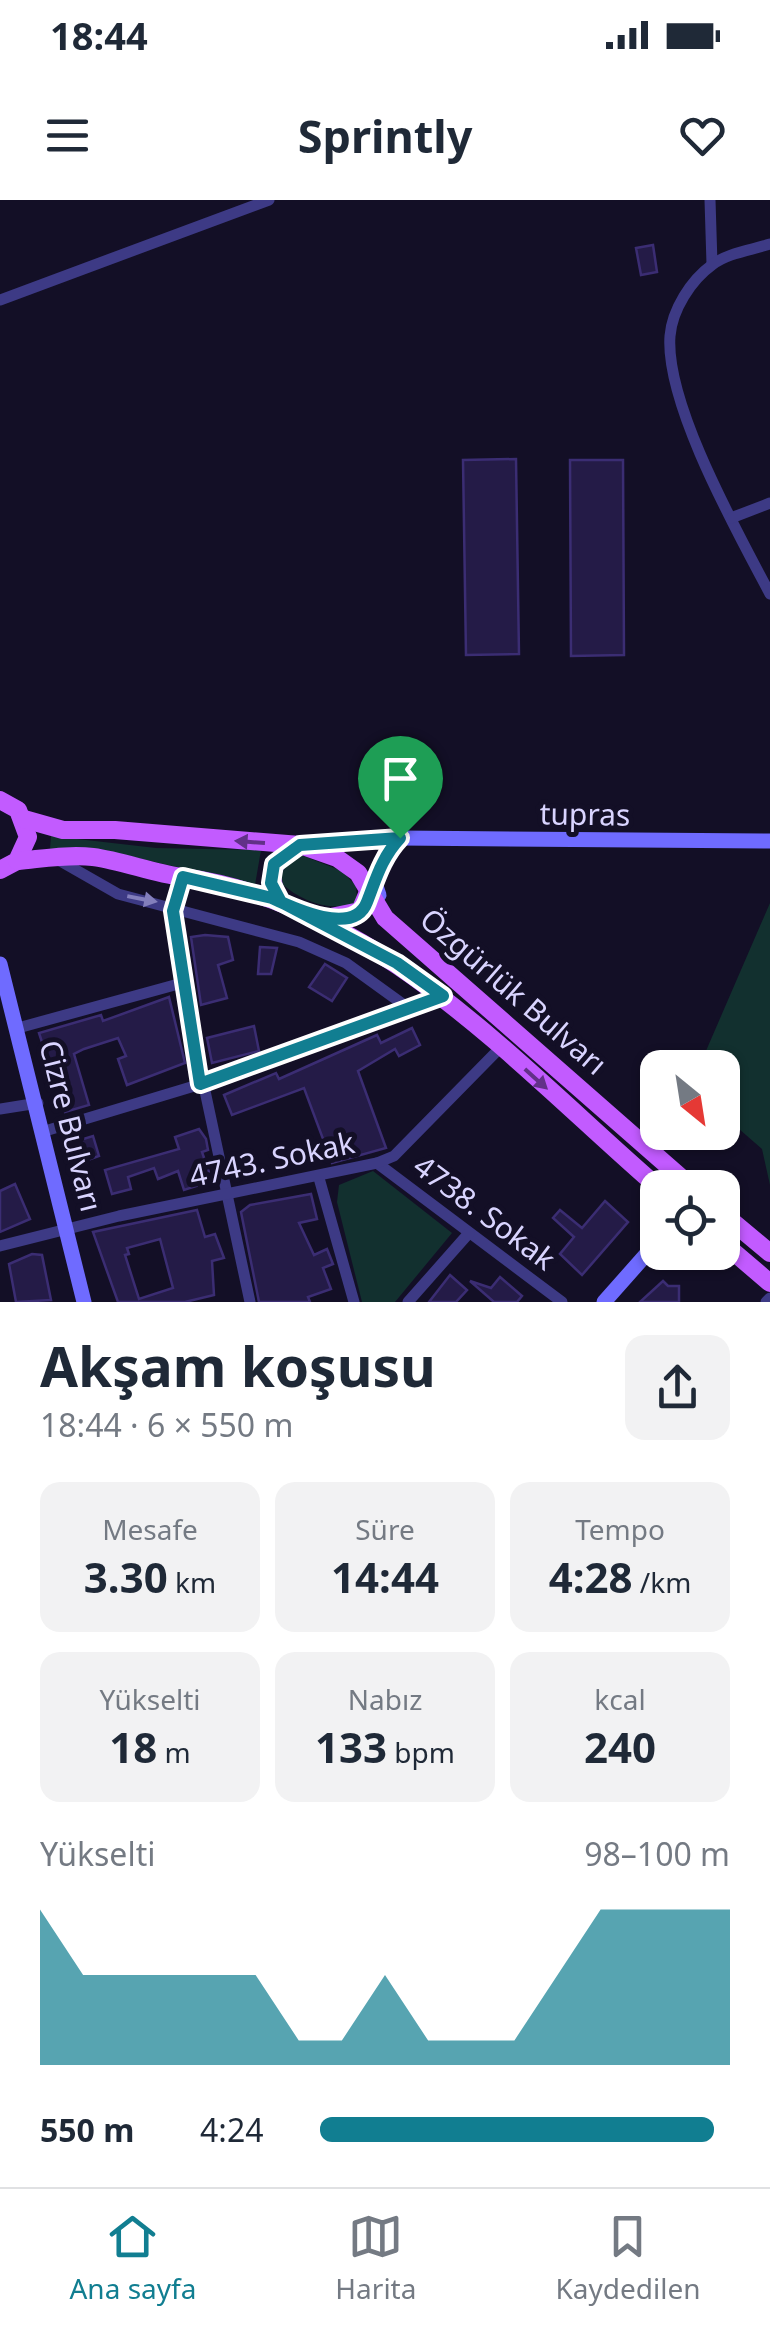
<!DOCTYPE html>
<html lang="tr">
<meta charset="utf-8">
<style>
body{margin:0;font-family:"Noto Sans",sans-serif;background:#f2f2f3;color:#1f2937;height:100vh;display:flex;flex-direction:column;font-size:38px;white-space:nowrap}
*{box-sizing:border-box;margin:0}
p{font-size:32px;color:#747a83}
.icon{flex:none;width:55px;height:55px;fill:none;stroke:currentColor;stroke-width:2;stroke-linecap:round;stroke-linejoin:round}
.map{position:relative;height:1102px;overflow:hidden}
.panel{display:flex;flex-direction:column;background:#fff;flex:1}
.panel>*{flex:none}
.needle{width:65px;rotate:150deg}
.buttons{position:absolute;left:640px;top:850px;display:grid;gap:20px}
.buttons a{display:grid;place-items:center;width:100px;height:100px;border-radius:20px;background:#fff;box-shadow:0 2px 8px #0004;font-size:50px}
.pin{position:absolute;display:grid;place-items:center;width:85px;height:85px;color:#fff;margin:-102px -42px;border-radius:50% 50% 50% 0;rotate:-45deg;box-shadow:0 0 10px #0007}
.pin .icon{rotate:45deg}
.round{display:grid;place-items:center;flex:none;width:105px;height:105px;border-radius:20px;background:#f2f2f3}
.summary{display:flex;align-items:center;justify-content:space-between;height:170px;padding:0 40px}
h1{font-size:55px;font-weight:700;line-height:75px}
.figures{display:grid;grid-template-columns:repeat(3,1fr);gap:15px;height:170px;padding:10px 40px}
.figures div{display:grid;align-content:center;border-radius:20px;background:#f2f2f3;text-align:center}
.figures b{font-size:42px;font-weight:700}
.figures small{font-size:28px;font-weight:400}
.figures p{font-size:28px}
.chart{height:280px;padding:20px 40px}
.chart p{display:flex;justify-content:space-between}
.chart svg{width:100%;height:180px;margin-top:10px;fill:#117e91;opacity:.7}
ul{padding:0 40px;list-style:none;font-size:32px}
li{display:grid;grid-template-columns:160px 120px 1fr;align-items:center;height:75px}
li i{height:25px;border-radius:12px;background:#117e91}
.status{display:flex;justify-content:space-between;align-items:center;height:70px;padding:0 50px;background:#fff;direction:ltr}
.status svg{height:28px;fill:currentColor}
header{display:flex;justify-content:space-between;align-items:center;height:130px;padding:0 40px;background:#fff;font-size:45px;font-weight:700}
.tabs{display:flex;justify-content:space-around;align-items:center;height:140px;border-top:2px solid #e0e1e3;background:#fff;font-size:28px;color:#747a83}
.tabs a{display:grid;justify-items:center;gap:5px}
.tabs .selected{color:#117e91}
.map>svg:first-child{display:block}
.green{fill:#12302f}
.building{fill:#241b47;stroke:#3b2d73;stroke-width:2.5;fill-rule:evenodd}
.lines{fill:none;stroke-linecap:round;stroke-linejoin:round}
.street{stroke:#3d3a85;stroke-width:11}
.secondary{stroke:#6f6bff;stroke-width:15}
.primary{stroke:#c25bff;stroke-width:18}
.oneway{fill:#623188}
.oneway2{fill:#837fbc}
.route-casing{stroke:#fff;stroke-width:20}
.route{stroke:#117e91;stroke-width:12}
.labels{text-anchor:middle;stroke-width:10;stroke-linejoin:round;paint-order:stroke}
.street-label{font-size:30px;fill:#d9d4ff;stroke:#130f26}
</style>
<div class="status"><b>18:44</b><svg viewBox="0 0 49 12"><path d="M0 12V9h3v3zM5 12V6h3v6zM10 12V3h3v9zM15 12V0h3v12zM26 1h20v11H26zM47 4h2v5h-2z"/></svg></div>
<header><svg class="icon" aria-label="menu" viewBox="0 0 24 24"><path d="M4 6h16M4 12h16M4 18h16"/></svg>Sprintly<svg class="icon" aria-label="heart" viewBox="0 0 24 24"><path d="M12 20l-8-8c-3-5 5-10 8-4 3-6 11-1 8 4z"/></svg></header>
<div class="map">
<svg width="770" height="1102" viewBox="0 0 770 1102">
<rect width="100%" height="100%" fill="#130f26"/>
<g class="green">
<path d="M51,636L156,648L261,650L255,685L116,653L50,649Z"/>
<path d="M301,655L342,671L356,686L357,703C330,712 302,702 281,683L283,663Z"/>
<path d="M770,703V985L762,949L723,915L722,868L699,867Z"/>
<path d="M373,971L452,1033L395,1102H362L337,1002L339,985Z"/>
</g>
<g class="building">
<path d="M653,45L657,72L641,75L636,48Z"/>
<path d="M516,259L519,454L466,455L463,260Z"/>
<path d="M570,260H623L624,455L571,456Z"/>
<path d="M205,735L228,737L233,760L218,765L227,798L201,805L191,737Z"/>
<path d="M260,747L277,748L271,774H258Z"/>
<path d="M325,764L347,778L332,801L309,787Z"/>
<path d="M169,797L185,863L127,885L118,859L126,856L118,838L84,849L74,854L89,905L65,912L39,833L101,815L103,821Z"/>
<path d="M254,826L259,851L212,863L207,838Z"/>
<path d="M412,828L420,845L399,856L395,849L358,871L386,948L332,963L304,888L232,915L224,895L276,873L279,879L377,835L381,843Z"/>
<path d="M199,929L206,939L208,950L202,952L212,981L184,990L178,971L158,979L154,968L128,977L131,989L112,994L105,970L179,949L175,937Z"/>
<path d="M93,936L99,956L77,964L70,943Z"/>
<path d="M15,984L30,1019L0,1032V991Z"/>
<path d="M311,994L317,1019L299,1023L314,1055L327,1049L333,1064L323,1068L331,1089L308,1097L310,1102H259L241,1012L250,1005Z"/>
<path d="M605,1001L628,1022L582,1075L560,1054L574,1037L553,1018L560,1010L582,1028Z"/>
<path d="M197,1010L205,1037L215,1034L224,1058L212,1061L214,1095L185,1102H118L93,1032ZM160,1039L173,1088L139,1099L125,1055L129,1054L127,1048Z"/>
<path d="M32,1054L42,1055L51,1100L16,1102L9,1064Z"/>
<path d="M450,1075L467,1090L456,1102H429Z"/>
<path d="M500,1077L522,1096L517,1102H494L470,1081L491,1088Z"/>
<path d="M663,1081L668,1086H679V1102H640Z"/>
</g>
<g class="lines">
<g class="street">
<path d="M710,0L712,64"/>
<path d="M770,44C752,50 727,53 712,65C691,80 672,110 670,136C665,204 738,333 770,394"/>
<path d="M0,100L269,0"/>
<path d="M731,318L770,303"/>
<path d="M55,658L118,694L299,742L346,763L411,810"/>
<path d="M183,677L173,711L182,783L250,1102"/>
<path d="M18,828L182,783"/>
<path d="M0,909L38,903"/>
<path d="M45,931L201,884L443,796"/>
<path d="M377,963L562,1102"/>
<path d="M319,978L354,1102"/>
<path d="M0,1046L119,1016L377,963L394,956L501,847"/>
<path d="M408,1102L469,1033"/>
<path d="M766,1102L770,1098"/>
</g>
<g class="secondary">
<path d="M400,638L770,641"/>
<path d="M304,645L400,638L374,680L379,695"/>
<path d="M0,764L84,1102"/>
<path d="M604,1102L658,1041"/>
</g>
<g class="primary">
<path d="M0,600L18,610L28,637L17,661L0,670"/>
<path d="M24,619L63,630H115L300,645L337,658L358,673L385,718L693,988"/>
<path d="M17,661C41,659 68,654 93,657C123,661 152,673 182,677C376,703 518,866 659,988"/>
<path d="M281,702C265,674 272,661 299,645"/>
<path d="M321,719L360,711L371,685"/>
<path d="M722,1013L770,1053"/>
<path d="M722,1042L770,1083"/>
</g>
</g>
<defs><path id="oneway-solid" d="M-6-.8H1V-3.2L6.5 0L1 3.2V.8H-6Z" transform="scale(2.5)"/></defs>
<g class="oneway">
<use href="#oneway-solid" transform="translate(250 642) rotate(-176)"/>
<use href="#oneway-solid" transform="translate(536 879) rotate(42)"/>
</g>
<use class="oneway2" href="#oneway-solid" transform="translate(142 699) rotate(11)"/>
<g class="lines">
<defs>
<path id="route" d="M400,638C382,657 376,679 367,702C354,737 293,708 272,698L183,677L173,711L200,884L443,796L397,763L281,702L271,683L274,664L300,645L400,638"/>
</defs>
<use href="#route" class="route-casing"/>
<use href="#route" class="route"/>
</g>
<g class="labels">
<g class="street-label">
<text transform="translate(585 615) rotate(1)" y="10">tupras</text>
<text transform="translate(513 792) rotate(41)" y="10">Özgürlük Bulvarı</text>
<text transform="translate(70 926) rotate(76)" y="10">Cizre Bulvarı</text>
<text transform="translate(272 960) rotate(-12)" y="10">4743. Sokak</text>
<text transform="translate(484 1013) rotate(37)" y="10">4738. Sokak</text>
</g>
</g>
</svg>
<div class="buttons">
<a><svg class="needle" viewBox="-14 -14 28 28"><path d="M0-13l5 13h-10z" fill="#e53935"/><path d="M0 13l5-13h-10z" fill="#747a83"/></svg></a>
<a><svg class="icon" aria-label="locate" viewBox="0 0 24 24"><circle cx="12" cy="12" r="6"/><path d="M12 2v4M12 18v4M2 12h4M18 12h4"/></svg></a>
</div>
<div class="pin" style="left:400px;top:638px;background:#1e9e55"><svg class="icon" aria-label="arrive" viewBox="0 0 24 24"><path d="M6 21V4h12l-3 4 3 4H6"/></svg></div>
</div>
<section class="panel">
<div class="summary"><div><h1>Akşam koşusu</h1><p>18:44 · 6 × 550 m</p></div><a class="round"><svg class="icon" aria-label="share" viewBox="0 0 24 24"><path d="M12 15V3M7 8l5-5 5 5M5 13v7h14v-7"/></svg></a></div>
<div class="figures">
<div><p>Mesafe</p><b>3.30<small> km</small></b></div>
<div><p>Süre</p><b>14:44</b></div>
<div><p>Tempo</p><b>4:28<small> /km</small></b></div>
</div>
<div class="figures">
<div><p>Yükselti</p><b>18<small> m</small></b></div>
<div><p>Nabız</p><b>133<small> bpm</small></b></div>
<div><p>kcal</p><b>240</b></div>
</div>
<div class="chart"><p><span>Yükselti</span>98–100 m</p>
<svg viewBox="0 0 160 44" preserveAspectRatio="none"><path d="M0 44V6L10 22L20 22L30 22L40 22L50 22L60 38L70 38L80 22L90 38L100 38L110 38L120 22L130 6L140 6L150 6L160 6V44z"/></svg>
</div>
<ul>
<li><b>550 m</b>4:24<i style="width:96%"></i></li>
</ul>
</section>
<nav class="tabs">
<a class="selected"><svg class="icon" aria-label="home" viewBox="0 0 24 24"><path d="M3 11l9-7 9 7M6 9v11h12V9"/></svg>Ana sayfa</a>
<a><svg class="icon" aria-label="map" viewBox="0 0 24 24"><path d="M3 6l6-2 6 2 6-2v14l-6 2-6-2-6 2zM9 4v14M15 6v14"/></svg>Harita</a>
<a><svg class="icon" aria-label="saved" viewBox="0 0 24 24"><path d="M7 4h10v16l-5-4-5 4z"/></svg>Kaydedilen</a>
</nav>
